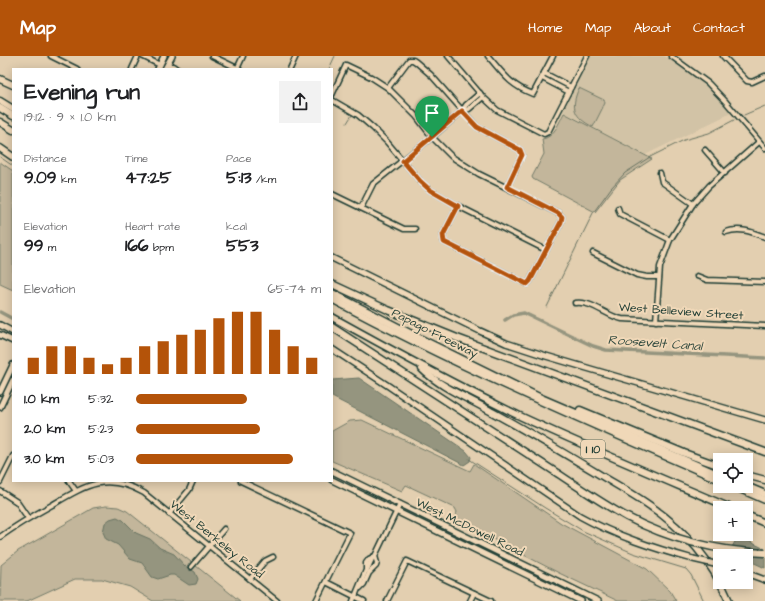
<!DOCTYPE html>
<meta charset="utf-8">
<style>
body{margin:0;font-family:"Architects Daughter",sans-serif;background:#f2f2f2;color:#202124;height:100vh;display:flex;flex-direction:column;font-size:15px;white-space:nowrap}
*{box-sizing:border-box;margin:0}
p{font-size:13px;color:#757577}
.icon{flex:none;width:22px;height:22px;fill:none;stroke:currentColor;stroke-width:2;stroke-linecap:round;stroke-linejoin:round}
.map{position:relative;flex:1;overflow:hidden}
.side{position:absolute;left:12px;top:12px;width:321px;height:414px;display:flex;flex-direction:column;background:#fff;border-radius:0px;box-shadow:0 2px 10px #0003}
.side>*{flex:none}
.tools{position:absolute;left:713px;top:397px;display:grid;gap:8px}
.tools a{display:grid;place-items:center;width:40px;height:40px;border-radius:0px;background:#fff;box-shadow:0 2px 10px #0003;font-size:20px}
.pin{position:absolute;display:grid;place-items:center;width:34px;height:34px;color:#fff;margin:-41px -17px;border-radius:50% 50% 50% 0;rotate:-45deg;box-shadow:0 0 4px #0007}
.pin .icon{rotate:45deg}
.round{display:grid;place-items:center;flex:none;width:42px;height:42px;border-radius:0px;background:#f2f2f2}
.overview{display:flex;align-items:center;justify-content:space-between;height:68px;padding:0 12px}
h1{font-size:22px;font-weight:800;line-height:30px}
.figures{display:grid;grid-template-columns:repeat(3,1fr);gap:6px;height:68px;padding:4px 12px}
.figures div{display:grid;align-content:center}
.figures b{font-size:17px;font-weight:800}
.figures small{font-size:11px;font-weight:400}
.figures p{font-size:11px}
.chart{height:112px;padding:8px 12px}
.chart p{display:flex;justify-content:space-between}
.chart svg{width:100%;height:72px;margin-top:4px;stroke:#b45309;stroke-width:6}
ul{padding:0 12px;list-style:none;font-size:13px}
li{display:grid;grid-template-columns:64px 48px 1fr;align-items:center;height:30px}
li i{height:10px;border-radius:5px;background:#b45309}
header{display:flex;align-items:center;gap:24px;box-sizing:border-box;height:56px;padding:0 20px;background:#b45309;color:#fff}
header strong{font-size:19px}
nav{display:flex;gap:22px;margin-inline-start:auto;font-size:14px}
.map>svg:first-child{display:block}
.built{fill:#d2c3a6}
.green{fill:#c3b69b;stroke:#717a68}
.water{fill:#95957f;stroke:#667261}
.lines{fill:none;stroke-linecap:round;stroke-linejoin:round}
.stream{stroke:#667261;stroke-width:1}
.canal{stroke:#95957f;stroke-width:3.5}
.minor-casing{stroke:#1f3d34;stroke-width:7}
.major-casing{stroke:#1f3d34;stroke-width:8}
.highway-casing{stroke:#1f3d34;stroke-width:9}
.minor{stroke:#f0d8b8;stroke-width:4}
.major{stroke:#f0d8b8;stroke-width:5}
.highway{stroke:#f0d8b8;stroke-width:6}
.major-bridge-casing{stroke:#1f3d34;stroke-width:8;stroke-linecap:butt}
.highway-bridge-casing{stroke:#1f3d34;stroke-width:9;stroke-linecap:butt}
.major-bridge{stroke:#f0d8b8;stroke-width:5}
.highway-bridge{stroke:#f0d8b8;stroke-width:6}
.route-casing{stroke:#fff;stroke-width:8}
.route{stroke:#b45309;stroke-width:5}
.labels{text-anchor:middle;stroke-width:4;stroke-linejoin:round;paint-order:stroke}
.shield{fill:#f0d8b8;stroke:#5e6c5c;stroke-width:1}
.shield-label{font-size:11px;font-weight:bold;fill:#1f3d34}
.street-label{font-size:12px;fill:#1f3d34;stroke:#f0d8b8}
.water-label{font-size:13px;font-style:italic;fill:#314a3f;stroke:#f0d8b8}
</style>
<header>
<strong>Map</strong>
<nav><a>Home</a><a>Map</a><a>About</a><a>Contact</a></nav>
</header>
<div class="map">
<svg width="765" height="545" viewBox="0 0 765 545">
<rect width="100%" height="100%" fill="#e3cfb0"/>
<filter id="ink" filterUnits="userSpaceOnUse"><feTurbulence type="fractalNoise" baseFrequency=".025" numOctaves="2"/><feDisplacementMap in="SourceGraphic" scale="8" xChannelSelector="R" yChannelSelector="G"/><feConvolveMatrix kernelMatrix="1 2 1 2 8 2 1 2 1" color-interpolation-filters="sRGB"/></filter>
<g filter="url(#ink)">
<path class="built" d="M590,0H664L684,12L700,24L715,38L731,57L645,99L563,56Z"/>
<g class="green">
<path d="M579,32L604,44L605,47L593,71C574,61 570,52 579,32Z"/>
<path d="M564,57L652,103L620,124L595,156L533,123L532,121L544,98L542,83C554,82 559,66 564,57Z"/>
<path d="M0,106L13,115V234L0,228Z"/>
<path d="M362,364L470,415L474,408L561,467L647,513L670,535L676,545H618L559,517L454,463L457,456L455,452L406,429L402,435L332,405V375L350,365Z"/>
<path d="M106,450L118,451L127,455L240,545H153L130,531L102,523H75L27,545H0L1,509L18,495L93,452Z"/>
</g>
<g class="water">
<path d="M359,322L466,395L471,401L470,405L464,409L332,341V324Z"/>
<path d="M117,461L123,464L136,477L150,483L160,492L174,498L185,510L195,516L198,523L196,528L189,529L174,519H170L158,523L152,521L142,507L130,503L118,489L106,483L103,476L105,467L110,463Z"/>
<path d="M742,482L765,493V512L746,503V500C739,500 734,498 732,491L736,484Z"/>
</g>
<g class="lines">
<g class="stream">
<path d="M329,13L335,0"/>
<path d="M744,59L765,50"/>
<path d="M347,67L352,59"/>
<path d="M0,101L13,110"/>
<path d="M547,251L593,157L611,132L625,117L650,101L684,84L709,77L734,64"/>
<path d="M469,403L545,452L583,475L633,497L686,513L691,519L704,545"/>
</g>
<g class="canal">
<path d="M0,256L13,263"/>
<path d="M505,264L513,259L524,257L593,290L606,294L765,302"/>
</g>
<defs>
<g id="minor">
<path d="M51,0L77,13"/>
<path d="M142,0L160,9"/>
<path d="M212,0L239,13"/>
<path d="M448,0L483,41L497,54L544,78L548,76L587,0"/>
<path d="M488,0C503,18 511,30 533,38L553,0"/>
<path d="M671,0L708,27L726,46L765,92"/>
<path d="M723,0L747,25L752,26L765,20"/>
<path d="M167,10H173L177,13"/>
<path d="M132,13L138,0"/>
<path d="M237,13L243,0"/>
<path d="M290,13L296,0"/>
<path d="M544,17L571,31"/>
<path d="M542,22L569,36"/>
<path d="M388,32L409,4H413L416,6L431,19L477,71L520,94L522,99L507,131"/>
<path d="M332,39L346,9L371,21L388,32L416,60L432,81L452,101L479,118L558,157L562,161L561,166L530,225L527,228L444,186L443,179L458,150"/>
<path d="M332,44L358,59L373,72L387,86L420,125L430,134L458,150L546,194"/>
<path d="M463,55L469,53L483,41"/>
<path d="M705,94L725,117"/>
<path d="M660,117L662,126L693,148"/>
<path d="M332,138L404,173H415"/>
<path d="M361,152L373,128L432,81L462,55L466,49L480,37"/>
<path d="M618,152L620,158L670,184"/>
<path d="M726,176C740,171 752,176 765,181"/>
<path d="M593,197L637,219L647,221H659"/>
<path d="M697,220L707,224L765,226"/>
<path d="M575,247C591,244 606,260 622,263L765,270"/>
<path d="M656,265L660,211L670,184L693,148L709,130L759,86"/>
<path d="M69,425L76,435"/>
<path d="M241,425L350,477L316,545"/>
<path d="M0,426L13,400"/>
<path d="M0,435L17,446L28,462"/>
<path d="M169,458L189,434L193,425"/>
<path d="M0,481C17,469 34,459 52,449C86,429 106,416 144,437L277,545"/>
<path d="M191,511L224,473"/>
<path d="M367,514L373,501"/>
<path d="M250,523L265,505L273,501"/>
<path d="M326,526L364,545"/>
<path d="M360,532L364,528L369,517L376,510L377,507L375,500"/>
<path d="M353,545L366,514V507L369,503L375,500L400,448"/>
<path d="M387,545L407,505L491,545"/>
<path d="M470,545L474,537"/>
</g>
<g id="major">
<path d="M158,13L164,0"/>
<path d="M165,13L172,0"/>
<path d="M332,202L480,275L506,287L546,300L765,364"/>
<path d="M0,269L13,276"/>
<path d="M0,279L13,285"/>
<path d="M332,293L387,329L580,460C616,480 653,492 693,503"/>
<path d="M0,336L13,309"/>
<path d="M0,351L13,324"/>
<path d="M332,415L598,545"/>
<path d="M332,424L581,545"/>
<path d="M746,517L765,524"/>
</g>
<g id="highway">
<path d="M0,23L13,29"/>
<path d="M0,45L13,53"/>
<path d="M0,52L13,60"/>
<path d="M0,66L13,74"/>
<path d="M0,92L13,101"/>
<path d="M332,228L388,254L457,282L765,396"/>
<path d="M332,237L425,285L541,342L720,419"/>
<path d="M332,243C458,311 589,367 720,424"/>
<path d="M332,261C395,296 457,330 522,361C591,393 661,422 731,452"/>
<path d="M332,271L557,417"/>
<path d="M422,313C440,331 470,343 492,356C527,375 562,396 597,417C613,427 630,436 646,447C682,471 712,504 729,545"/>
<path d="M580,354L684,397L720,410"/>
<path d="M746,419L765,424"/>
<path d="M733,430L765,444"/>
<path d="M746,430L765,438"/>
<path d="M746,459L765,467"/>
</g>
</defs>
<use href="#minor" class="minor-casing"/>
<use href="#major" class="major-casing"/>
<use href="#highway" class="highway-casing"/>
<use href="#minor" class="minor"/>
<use href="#major" class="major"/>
<use href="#highway" class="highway"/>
<defs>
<path id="major-bridge" d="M693,503L719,509"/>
<path id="highway-bridge" d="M557,417C580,432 603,448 627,461C669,483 717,495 765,497"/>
</defs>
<use href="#major-bridge" class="major-bridge-casing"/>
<use href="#highway-bridge" class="highway-bridge-casing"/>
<use href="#major-bridge" class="major-bridge"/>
<use href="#highway-bridge" class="highway-bridge"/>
</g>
</g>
<g class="lines" filter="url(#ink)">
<defs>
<path id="route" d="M462,55L477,71L520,94L522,99L507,131L558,157L562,161L561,166L530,225L527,228L444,186L443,179L458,150L430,134L420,125L403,105Z"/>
</defs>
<use href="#route" class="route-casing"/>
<use href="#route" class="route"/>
</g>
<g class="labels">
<rect class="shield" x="581" y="384" width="24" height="18" rx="3"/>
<g class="shield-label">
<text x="593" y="397">I 10</text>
</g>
<g class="street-label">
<text transform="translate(681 255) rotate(4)" y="4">West Belleview Street</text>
<text transform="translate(435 277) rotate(27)" y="4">Papago Freeway</text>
<text transform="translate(470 471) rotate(26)" y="4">West McDowell Road</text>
<text transform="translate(217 483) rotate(39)" y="4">West Berkeley Road</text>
</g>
<g class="water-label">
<text transform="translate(655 286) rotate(4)" y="5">Roosevelt Canal</text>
</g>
</g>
</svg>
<div class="tools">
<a><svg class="icon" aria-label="locate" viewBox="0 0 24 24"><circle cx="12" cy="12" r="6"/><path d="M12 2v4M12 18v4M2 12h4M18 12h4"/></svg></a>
<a>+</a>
<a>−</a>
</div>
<div class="pin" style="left:432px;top:81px;background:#1e9e55"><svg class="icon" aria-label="arrive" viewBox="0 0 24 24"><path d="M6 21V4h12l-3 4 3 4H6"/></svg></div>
<section class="side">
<div class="overview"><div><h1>Evening run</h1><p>19:12 · 9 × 1.0 km</p></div><a class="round"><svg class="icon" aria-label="share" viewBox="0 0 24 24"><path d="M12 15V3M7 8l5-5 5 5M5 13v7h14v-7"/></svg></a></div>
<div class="figures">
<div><p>Distance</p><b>9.09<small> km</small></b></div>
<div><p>Time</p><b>47:25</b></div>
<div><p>Pace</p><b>5:13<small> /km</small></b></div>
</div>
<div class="figures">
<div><p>Elevation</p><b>99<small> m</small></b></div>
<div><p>Heart rate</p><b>166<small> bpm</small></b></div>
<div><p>kcal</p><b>553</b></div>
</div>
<div class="chart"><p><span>Elevation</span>65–74 m</p>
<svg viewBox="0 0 160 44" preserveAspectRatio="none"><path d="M5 44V34M15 44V27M25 44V27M35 44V34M45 44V38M55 44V34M65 44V27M75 44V24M85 44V20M95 44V17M105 44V10M115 44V6M125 44V6M135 44V17M145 44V27M155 44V34"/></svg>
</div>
<ul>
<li><b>1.0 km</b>5:32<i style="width:60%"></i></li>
<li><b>2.0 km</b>5:23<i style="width:67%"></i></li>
<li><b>3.0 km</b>5:03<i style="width:85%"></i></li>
</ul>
</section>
</div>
